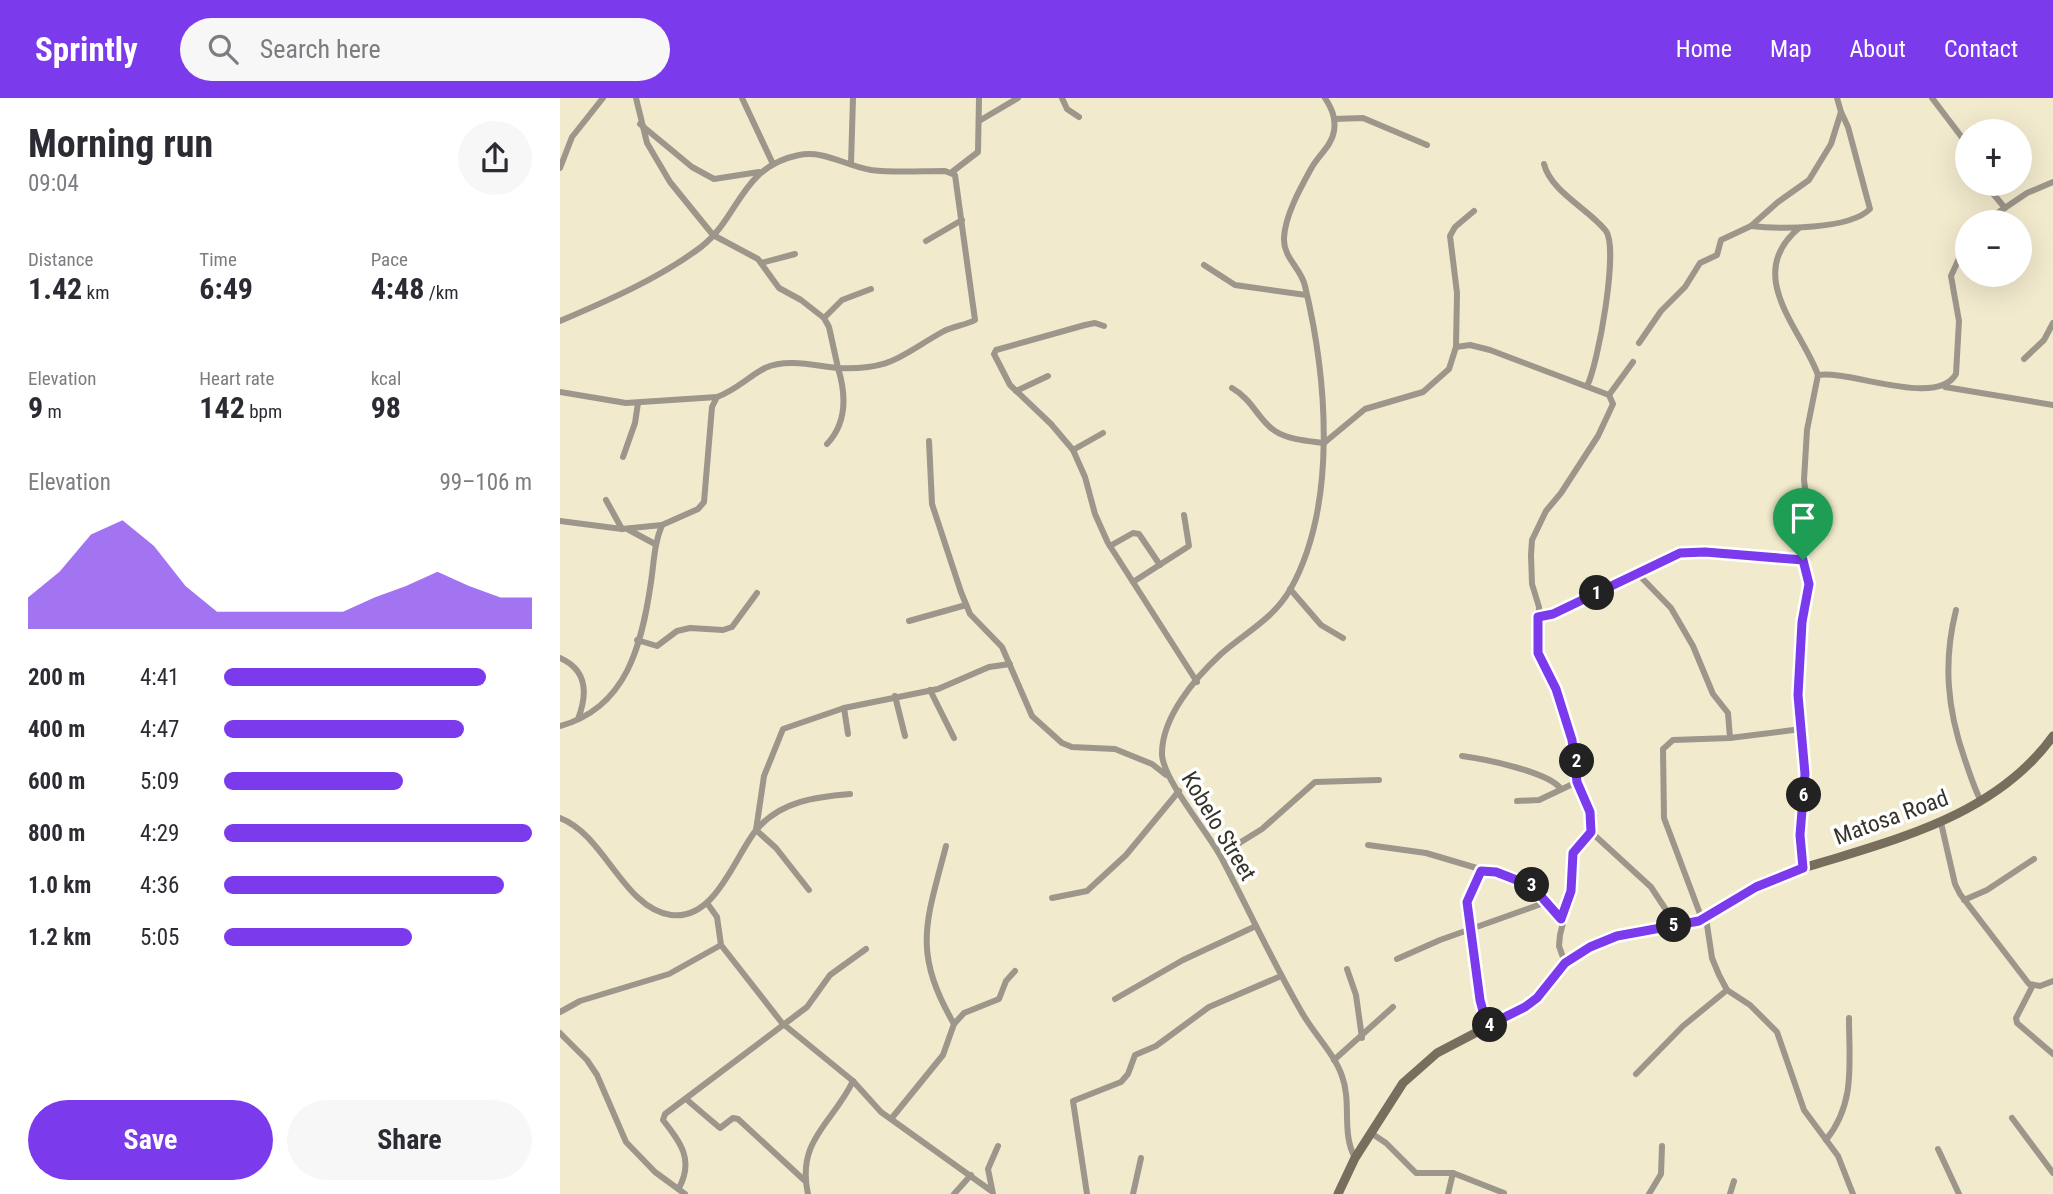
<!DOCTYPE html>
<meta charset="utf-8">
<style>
body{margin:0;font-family:"Roboto Condensed",sans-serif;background:#f7f7f7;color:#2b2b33;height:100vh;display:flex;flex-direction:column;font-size:26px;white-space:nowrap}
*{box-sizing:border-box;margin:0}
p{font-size:23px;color:#7c7c81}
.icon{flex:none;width:38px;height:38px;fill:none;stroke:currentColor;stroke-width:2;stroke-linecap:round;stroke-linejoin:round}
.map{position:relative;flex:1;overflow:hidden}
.drawer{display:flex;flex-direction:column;background:#fff;width:560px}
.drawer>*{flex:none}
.buttons{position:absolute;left:1395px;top:21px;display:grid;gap:14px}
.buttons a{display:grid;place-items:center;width:77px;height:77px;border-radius:50%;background:#fff;box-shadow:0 7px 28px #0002;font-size:35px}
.pin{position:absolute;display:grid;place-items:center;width:60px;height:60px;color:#fff;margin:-72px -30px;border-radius:50% 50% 50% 0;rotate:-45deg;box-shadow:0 0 7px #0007}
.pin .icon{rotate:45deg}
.km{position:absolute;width:35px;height:35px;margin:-18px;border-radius:50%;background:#222;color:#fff;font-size:19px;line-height:35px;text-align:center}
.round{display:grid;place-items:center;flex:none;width:74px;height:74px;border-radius:37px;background:#f7f7f7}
.headline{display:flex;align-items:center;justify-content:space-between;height:119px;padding:0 28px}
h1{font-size:38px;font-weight:700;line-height:52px}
.figures{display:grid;grid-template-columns:repeat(3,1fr);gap:10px;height:119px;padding:7px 28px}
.figures div{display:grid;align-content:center}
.figures b{font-size:30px;font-weight:700}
.figures small{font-size:19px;font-weight:400}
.figures p{font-size:19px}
.chart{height:196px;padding:14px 28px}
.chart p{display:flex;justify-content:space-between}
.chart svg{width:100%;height:126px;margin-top:7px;fill:#7c3aed;opacity:.7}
.primary-button{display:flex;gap:14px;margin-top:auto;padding:14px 28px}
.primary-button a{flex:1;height:80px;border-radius:42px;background:#7c3aed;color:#fff;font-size:28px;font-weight:700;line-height:80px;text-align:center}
.primary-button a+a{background:#f7f7f7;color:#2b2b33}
ul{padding:0 28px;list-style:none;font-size:23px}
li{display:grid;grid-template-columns:112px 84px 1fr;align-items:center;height:52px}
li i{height:18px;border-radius:9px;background:#7c3aed}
header{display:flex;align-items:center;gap:42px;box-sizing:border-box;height:98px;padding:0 35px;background:#7c3aed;color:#fff}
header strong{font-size:33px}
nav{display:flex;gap:38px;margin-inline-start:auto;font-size:24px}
.search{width:490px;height:63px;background:#f7f7f7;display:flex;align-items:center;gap:18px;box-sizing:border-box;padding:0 24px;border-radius:38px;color:#7c7c81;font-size:26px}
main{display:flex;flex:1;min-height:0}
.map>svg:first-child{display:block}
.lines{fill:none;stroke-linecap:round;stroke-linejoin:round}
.street{stroke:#9c968b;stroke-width:6}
.secondary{stroke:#776e5e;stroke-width:9}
.route-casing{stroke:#fff;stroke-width:14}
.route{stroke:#7c3aed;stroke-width:9}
.labels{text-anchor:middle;stroke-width:7;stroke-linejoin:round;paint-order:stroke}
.street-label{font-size:23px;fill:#363328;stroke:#fff}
</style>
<header>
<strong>Sprintly</strong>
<div class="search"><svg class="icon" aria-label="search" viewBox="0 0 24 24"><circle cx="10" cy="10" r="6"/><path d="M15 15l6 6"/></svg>Search here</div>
<nav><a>Home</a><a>Map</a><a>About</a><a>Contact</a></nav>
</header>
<main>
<section class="drawer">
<div class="headline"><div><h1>Morning run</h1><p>09:04</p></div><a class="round"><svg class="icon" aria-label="share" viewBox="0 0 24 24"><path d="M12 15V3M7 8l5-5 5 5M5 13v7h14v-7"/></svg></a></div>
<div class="figures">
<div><p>Distance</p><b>1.42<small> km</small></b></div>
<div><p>Time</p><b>6:49</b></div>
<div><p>Pace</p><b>4:48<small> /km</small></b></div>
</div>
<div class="figures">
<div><p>Elevation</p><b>9<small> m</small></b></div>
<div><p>Heart rate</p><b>142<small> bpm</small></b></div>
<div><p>kcal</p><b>98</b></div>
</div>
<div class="chart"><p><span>Elevation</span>99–106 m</p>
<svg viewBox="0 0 160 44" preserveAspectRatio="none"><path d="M0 44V33L10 24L20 11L30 6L40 15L50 29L60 38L70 38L80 38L90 38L100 38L110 33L120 29L130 24L140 29L150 33L160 33V44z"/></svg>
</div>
<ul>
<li><b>200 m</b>4:41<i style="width:85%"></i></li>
<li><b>400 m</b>4:47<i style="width:78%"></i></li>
<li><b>600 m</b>5:09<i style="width:58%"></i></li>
<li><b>800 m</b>4:29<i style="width:100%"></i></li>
<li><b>1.0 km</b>4:36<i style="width:91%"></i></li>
<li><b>1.2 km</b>5:05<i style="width:61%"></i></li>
</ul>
<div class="primary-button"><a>Save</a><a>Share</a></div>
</section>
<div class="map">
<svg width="1493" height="1096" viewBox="0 0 1493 1096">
<rect width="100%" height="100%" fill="#f2eacd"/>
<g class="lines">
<g class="street">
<path d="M182,0L213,66"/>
<path d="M502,0L507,11L519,19"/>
<path d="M765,0C772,11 776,20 774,33C772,47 759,57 752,69C741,89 725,117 724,140C723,160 741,170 745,188C767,280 778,407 730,492C712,522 686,534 661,556C635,580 601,620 602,657C604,683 647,733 661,759C688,810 712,863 741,913C753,935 774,955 782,978C792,1005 781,1034 795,1060"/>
<path d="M1372,0L1407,46"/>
<path d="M774,21L803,20L867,47"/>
<path d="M419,23L458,0"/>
<path d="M80,26L132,69L154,81L199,74"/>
<path d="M291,66L293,0"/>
<path d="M984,66C991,94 1029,111 1046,133C1059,151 1038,267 1027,288"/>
<path d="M0,70L12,39L43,0"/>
<path d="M392,74L418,54L419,0"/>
<path d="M1425,86L1445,110"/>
<path d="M1424,124L1467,95L1493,84"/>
<path d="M1191,128C1219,131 1289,132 1310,111L1288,29L1281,14"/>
<path d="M1239,130C1183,177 1241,230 1258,277"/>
<path d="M366,143L402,122"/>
<path d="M201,165L235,156"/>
<path d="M644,167L675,187L746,197"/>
<path d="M264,220L282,202L311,191"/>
<path d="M0,223C47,203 100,180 141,149C180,119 180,69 239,57C264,52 286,68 311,72C335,75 361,73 385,73L395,77L415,222C406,227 394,228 384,233C339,258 333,272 278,270L269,229L264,220L241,202L219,190L198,161L153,137L110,84L87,45L76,0"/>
<path d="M544,228L535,225L525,227L436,252L434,256L450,287L491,326L513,352L525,379L535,416L548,445L637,584"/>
<path d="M1079,245L1101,213L1125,189L1140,165L1157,157L1161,142L1191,128L1218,104L1249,82L1271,46L1281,14L1277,0"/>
<path d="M896,249L910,247L930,252L1049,297"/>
<path d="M1464,261L1484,242L1493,225"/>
<path d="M1385,289L1493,307"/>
<path d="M672,290C693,302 699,323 715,333C729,342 748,343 764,345L805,311L863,294L889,271L896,249L897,195L890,138L895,129L914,113"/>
<path d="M456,293L488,278"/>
<path d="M0,294L66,305L157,299"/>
<path d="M369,343L372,406L401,494L410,516L442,549L472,618L502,645L512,649L555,651L592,666L606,677"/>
<path d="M513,352L543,335"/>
<path d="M63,359L75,325L78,305"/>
<path d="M46,402L62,431"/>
<path d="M0,423L62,431L102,427"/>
<path d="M69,432L95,446"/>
<path d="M550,448L573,435L579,436L600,467"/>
<path d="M1078,476L1111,510L1133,548L1153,596L1168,615L1170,640"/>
<path d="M573,484L629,448L624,417"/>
<path d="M730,491L761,527L783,540"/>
<path d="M1396,512C1383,564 1387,611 1405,662C1410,676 1414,690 1421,703"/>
<path d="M978,519L993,516L1120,455L1145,454L1243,462"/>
<path d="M349,523L406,507"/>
<path d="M77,542L97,548L117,533L130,530L163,532L172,529L197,495"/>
<path d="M0,560C27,572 28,595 18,621"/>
<path d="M370,592L394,640"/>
<path d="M335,598L345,638"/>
<path d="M284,610L288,636"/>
<path d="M0,628C67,610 82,546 91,484C94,464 94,446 102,427L138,411L144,404L152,309L157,299C176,292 188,279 205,270C227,260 256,268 278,270C286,296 287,325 267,346"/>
<path d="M902,658C925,661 989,674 1001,691"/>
<path d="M957,703L979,702L1017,684"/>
<path d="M0,720C45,737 63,810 111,817C156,823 175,757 197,731C221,703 256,699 290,696"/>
<path d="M1381,725L1395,786L1400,796L1469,886L1480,888L1493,883"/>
<path d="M1031,734L1091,789L1116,827"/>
<path d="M808,747L866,755L964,784C973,788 994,812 1001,822"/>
<path d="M660,757L702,731L755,684L819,682"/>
<path d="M1243,770L1240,730L1245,676L1238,596L1242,524L1249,486L1241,443L1248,413L1244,382L1247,332L1258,277C1291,272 1377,310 1396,276L1399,223L1391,178L1407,143"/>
<path d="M921,773L907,804L920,902L927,928"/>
<path d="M249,792L216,750L196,732L204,678L223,631L284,610L378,591L429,569L450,566"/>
<path d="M492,800L527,793L566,757L619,693"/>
<path d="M1404,802L1427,792L1474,761"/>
<path d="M147,805L157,819L161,847L222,925L293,983L321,1014L430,1092"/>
<path d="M1146,820L1152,860L1159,877L1167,892L1190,907L1217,934L1244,1012L1278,1058L1293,1096"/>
<path d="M1142,821L1104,720L1103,651L1113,642L1170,640L1241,631"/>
<path d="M837,861L880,842L984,805"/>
<path d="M1005,865L999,848L1000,837L1011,793L1013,755L1031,734L1030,714L1017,684L1012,642L996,591L978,555L979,509L972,486L971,457L972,442L986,413L1001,395L1038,338L1053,306L1049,297L1073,264"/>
<path d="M787,871L796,897L802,940"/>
<path d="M1473,887L1456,920L1457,925L1493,956"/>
<path d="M555,901L623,862L696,828"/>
<path d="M0,914L20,903L109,876L161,847"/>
<path d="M394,926L404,915L439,901L446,883L455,873"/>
<path d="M0,935L27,962L37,977L66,1044L95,1074L125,1096"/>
<path d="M774,962L833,909"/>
<path d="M1076,976L1123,928L1167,892"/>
<path d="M126,1001L160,1030L173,1020L178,1021L244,1082"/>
<path d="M1452,1020L1493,1075"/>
<path d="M331,1021L383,957L394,926C352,853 366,825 386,748"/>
<path d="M811,1035L826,1045L856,1075H893L944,1095"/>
<path d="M1266,1042C1296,1005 1289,965 1289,920"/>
<path d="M1378,1051L1399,1096"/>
<path d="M119,1090C134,1062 121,1045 103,1022L105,1016L247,909L270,877L306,851"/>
<path d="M248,1096C236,1042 273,1025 293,983"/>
<path d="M394,1096L411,1077"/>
<path d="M433,1096L428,1071L438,1048"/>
<path d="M527,1096L513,1003L561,984L568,976L575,957L596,948L649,909L721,878"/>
<path d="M573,1096L581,1060"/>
<path d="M888,1096L893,1075"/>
<path d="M1089,1096L1101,1076L1102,1048"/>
<path d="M1170,1096L1174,1083"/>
</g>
<path class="secondary" d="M778,1096L795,1060L843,985L877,955L965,909C989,890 1001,863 1031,848C1066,831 1104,834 1140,822C1166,814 1188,791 1214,780C1235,771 1258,766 1280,759C1359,735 1443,708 1493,638"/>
</g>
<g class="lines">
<defs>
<path id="route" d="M1145,454L1243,462L1249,486L1242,524L1238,597L1245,676L1240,737L1243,770L1196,789L1139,823L1057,838L1030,849L1005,865L977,900L965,909L927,928L920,902L907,804L921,773L936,774L972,788L1001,821L1011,793L1013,755L1031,734L1030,714L1017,684L1012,642L996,591L978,555V519L993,516L1120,455Z"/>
</defs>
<use href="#route" class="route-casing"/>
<use href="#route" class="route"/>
</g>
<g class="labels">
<g class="street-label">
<text transform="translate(1331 719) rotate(-20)" y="8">Matosa Road</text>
<text transform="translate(659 728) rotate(59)" y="8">Kobelo Street</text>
</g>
</g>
</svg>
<div class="buttons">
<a>+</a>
<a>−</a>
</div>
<div class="pin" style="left:1243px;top:462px;background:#1e9e55"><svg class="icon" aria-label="arrive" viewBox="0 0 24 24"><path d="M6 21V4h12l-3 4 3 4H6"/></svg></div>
<b class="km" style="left:1037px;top:495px">1</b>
<b class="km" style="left:1017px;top:663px">2</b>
<b class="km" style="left:972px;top:787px">3</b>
<b class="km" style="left:930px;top:927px">4</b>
<b class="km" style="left:1114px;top:827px">5</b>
<b class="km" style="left:1244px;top:697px">6</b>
</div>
</main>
